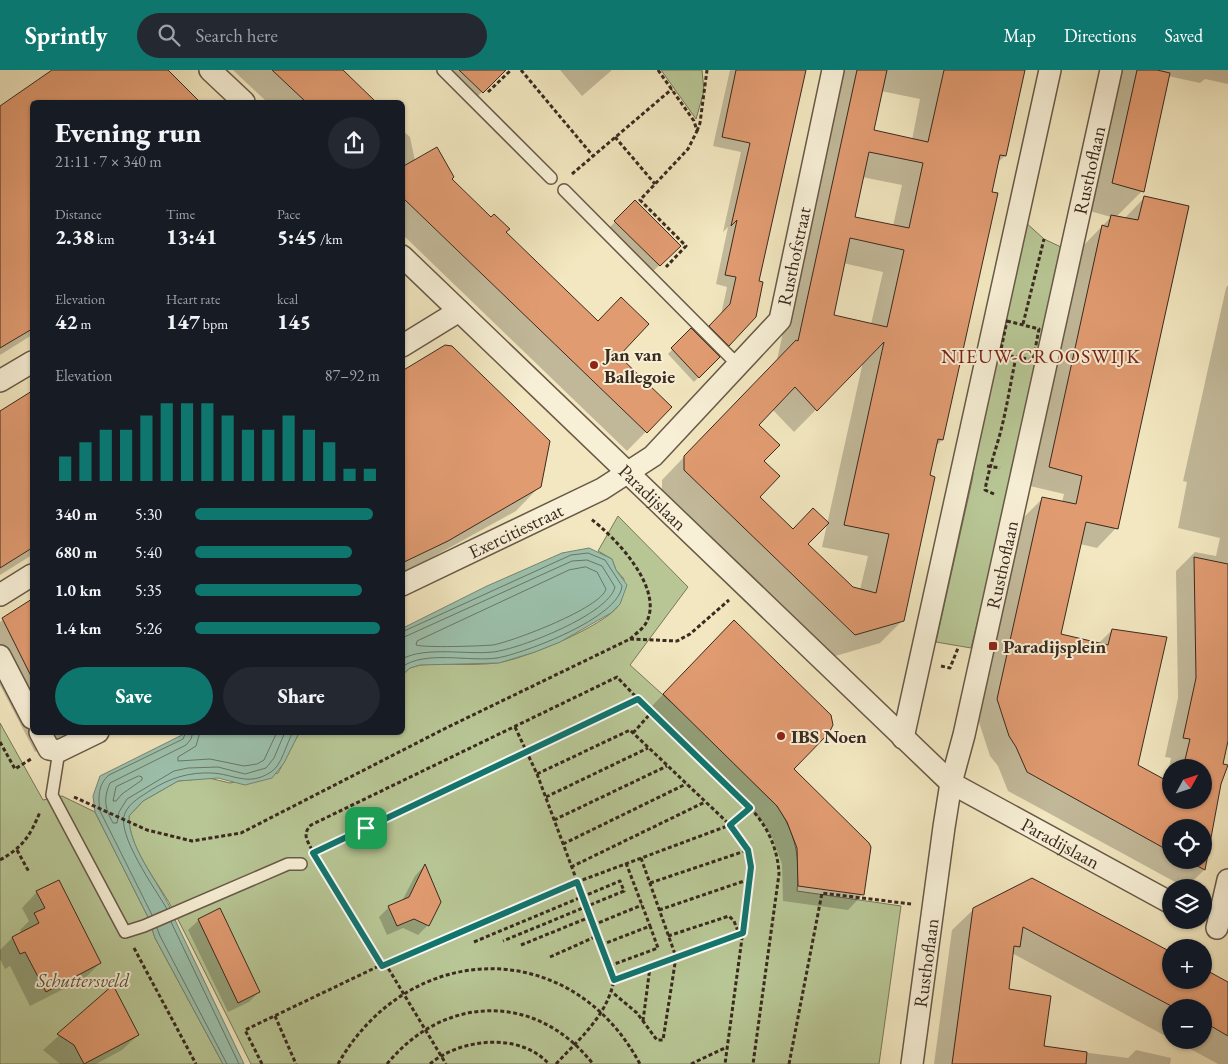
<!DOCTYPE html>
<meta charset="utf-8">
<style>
body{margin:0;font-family:"EB Garamond",serif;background:#242831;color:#f1f3f6;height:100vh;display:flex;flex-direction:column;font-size:19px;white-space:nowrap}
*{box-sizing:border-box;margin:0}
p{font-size:16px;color:#9ea1a6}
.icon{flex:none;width:28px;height:28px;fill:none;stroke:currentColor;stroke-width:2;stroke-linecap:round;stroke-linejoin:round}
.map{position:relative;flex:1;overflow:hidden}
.side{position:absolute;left:30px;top:30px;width:375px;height:635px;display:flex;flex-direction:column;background:#171b24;border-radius:8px;box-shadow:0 1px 4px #0004}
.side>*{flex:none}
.needle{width:32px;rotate:50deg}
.controls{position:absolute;left:1162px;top:689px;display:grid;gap:10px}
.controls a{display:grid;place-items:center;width:50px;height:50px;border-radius:50%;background:#171b24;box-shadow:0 1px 4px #0004;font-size:25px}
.pin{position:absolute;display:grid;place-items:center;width:42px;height:42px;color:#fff;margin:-21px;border-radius:10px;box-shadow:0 2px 8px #0006}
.round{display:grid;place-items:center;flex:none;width:52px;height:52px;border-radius:26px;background:#242831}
.head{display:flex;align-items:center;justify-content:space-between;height:85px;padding:0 25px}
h1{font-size:28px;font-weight:800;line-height:38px}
.metrics{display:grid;grid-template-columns:repeat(3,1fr);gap:8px;height:85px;padding:5px 25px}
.metrics div{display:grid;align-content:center}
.metrics b{font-size:21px;font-weight:800}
.metrics small{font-size:14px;font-weight:400}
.metrics p{font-size:14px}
.chart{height:140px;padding:10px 25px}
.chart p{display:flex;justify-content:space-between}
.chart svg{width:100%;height:90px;margin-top:5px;stroke:#0f766e;stroke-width:6}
.cta{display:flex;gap:10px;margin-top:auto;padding:10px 25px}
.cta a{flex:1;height:58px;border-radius:30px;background:#0f766e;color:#fff;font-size:20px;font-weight:800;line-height:58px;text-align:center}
.cta a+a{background:#242831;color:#f1f3f6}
ul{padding:0 25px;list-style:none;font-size:16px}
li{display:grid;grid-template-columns:80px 60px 1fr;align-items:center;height:38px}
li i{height:12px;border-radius:6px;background:#0f766e}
header{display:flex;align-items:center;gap:30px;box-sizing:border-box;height:70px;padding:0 25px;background:#0f766e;color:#fff}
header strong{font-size:24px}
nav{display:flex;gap:28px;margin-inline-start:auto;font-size:18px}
.search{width:350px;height:45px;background:#242831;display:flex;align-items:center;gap:12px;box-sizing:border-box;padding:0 18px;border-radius:28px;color:#9ea1a6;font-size:19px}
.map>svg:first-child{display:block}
.green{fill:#b8c695;stroke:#79785a}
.water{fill:#9cc1ad;stroke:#758574}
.shadow{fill:#0003;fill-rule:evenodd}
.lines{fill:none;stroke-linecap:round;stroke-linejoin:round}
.shore{stroke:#6b7666;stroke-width:1}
.building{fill:#e19b71;stroke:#3a2a1f;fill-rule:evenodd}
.lane-casing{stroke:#685947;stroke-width:14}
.street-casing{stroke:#685947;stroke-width:24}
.path{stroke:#3a2a1f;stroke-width:3;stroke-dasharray:4 2.5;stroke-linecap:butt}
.lane{stroke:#f7efd6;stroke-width:11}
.street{stroke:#f7efd6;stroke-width:21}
.route-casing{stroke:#fff;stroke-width:10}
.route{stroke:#0f766e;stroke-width:6}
.poi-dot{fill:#8f2418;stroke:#f7efd6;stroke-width:2}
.labels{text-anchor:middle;stroke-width:4;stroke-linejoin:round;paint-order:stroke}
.street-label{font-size:19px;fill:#3a2a1f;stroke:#f7efd6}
.poi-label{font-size:19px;font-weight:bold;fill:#3a2a1f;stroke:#f7efd6;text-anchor:start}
.park-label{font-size:19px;font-style:italic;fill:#5a513c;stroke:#f7efd6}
.neighbourhood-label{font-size:20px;letter-spacing:1px;fill:#7a1f14;stroke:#f7efd6}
</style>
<header>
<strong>Sprintly</strong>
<div class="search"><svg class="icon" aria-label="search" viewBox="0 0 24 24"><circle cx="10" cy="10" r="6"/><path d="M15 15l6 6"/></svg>Search here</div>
<nav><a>Map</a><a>Directions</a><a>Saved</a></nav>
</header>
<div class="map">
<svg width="1228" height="994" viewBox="0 0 1228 994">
<rect width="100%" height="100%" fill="#f2e7c0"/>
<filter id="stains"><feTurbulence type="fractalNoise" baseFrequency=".004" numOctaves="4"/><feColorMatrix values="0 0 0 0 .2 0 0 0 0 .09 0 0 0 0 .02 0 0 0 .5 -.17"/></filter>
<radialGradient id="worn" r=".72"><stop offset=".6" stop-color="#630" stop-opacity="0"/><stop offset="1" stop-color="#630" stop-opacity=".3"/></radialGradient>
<g class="green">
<path d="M661,0H702L704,21L696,49Z"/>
<path d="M1024,151L1044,169L1063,178L1019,373L1011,399L1010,421L971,578L936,572L972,411L979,363Z"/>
<path d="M618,446L688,517L630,595L683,643L777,736C795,762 801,789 797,821L901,836L879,994H251C225,942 199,890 172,838C157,810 128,778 129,746L143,731L178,711L209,708L230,713L278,703L299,663L402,662L403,604L410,598L420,595C445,593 471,596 496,593C522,590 605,556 619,535C623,529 623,517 624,509L616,500L612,489L598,481Z"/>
<path d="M0,653L43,730L62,726L95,742L148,847L155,868L223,994H0Z"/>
</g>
<g class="water">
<path d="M589,478L612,489L616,500L627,515L620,534L611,543L560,572L535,582L499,593L420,595L410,598L403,604V558L487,516L562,483Z"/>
<path d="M186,663H299L284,693L272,708L245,715L218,708L178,711L143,731L129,746C128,781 165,818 176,852L244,994H223L155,868L148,847L95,742L93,726L100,706Z"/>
</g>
<g class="shadow">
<path d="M54,0H166L198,32H32V265L0,285V37Z"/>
<path d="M233,0H342L375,32H267Z"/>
<path d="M442,0H499L502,2L474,30Z"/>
<path d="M560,0H612L582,26Z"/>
<path d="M730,0H805L728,275L719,284L701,266L721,245L727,217L716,214L728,157L723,162L741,82L713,76Z"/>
<path d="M840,0H1024L1005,86L997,93L942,370L935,377L902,551L880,573L832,587L662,422V410L777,290ZM881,21L920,29L912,70L872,61ZM862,107L902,115L893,156L853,148ZM843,193L883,202L871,254L833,246ZM863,292L822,477L868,486L860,520L852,519L759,428L762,391L757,355L772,339L794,362Z"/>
<path d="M1117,0H1228V14L1205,9L1200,13L1168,6L1142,121L1116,147L1124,149L1144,128L1116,458L1097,478L1080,474L1060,565L1098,574L1112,560L1136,695L1166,711L1171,688L1165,687L1178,628L1176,501L1195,482L1216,486L1220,468L1178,458L1187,412L1183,411L1226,218L1228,215V655L1220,714L1204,800L1186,818L1008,721L998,696L990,686L978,649L1023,448L1042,429L1062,432L1064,424L1030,416L1083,176L1111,147L1086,140ZM1171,698H1204V730H1171ZM1171,758H1204V790H1171Z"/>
<path d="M402,60L410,67L415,91L450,109L617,286L670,337L627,381L402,164Z"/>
<path d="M635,132L680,176L651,203L607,160Z"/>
<path d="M691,260L718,287L694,312L668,284Z"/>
<path d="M402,303L540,416L516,441L402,504Z"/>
<path d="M32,323V485L0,505V342Z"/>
<path d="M32,531V662H75L35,682L0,615V552Z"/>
<path d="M719,567L863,824L848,840L783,831L782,794L772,767L762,751L648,640Z"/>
<path d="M424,796L428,855L418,865L403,858L387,865L379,847L389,837L402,831L415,806Z"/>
<path d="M1032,809L1171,883V910H1204V901L1228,914V994H1218L1174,970H1204V938H1171V969L1012,883L1008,920L1043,977L1128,988L1136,980L1171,988L1170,994H934L952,860L974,839Z"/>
<path d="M37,822L100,893L85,908L30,936L10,896L5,899L0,889V880L12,868L22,863L20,860L29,851L22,838Z"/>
<path d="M199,850L259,922L249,932L228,942L188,860Z"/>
<path d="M113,917L138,965L122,980L96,994H60L43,980Z"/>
</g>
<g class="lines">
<g class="shore">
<path d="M586,497L597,502L606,519C601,538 514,571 493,575C481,576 426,578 416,575L417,571L569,500Z"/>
<path d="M402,562L571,485L588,483L605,490L622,516C619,548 525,583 497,588C470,592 424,580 402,597"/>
<path d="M402,568L572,491L587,490L602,496L615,517C609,544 520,579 493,582C467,585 425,576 402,589"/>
<path d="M193,662L191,669L186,675L110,713C103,729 105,739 113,753H117L119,742L127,729L174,701L188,698L218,697L245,704L266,698L274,688L285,662"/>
<path d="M200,662L196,676L178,687V691L210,689L244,696L257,694L264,690L277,662"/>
<path d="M139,706L142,707V710L122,724L116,731H113L116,717Z"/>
<path d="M167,839C156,820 115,763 125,743C130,732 142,726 151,720C170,708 189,702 212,703C234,704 248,717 271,702C282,695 286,674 293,662"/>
<path d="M152,845L100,741C98,728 98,714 109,705L183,669L186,662"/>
<path d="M171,852L239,994"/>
<path d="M157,858L160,866L227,994"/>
</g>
</g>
<g class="building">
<path d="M52,0H168L200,32H32V259L0,278V36Z"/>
<path d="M272,0H343L376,32H306Z"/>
<path d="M459,0H506L483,23Z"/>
<path d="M736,0H806L759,211L763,212L756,247L729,276L709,256L730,234L736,207L725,205L737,150L731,156L750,73L722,67Z"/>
<path d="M857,0H887L874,60L928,72L944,0H1025L1006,86L1000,85L992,122L998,123L943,370L938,369L930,405L935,407L904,551L855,565L684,400V386L796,270L798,271ZM869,82L923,93L909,158L855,147ZM850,168L904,180L887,257L834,245ZM884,272L844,455L889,464L876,523L853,517L808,474L829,453L813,438L793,459L760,427L780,406L764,391L780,375L759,355L795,317L817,341Z"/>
<path d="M1137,0H1157L1170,3L1144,122L1112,113Z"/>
<path d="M437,77L454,107L452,109L491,147L494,144L510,159L506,162L598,251L621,227L649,254L619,286L672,337L647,363L402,127V97Z"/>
<path d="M1144,126L1189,136L1118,459L1086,452L1061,564L1108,575L1112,559L1167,567L1138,695L1171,713V730H1204V698H1183L1190,669L1183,668L1196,608L1194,487L1228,494V671L1223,694L1228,695L1221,714L1205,800L1186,790H1204V758H1171V782L1027,702L1016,677L1009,666L997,629L1042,427L1076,434L1082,406L1049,397L1102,155L1108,157L1111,145L1138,150Z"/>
<path d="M635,130L681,176L660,196L614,151Z"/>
<path d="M691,258L720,287L699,308L671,278Z"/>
<path d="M445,275L452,276L550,371L541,417L448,471L402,493V301Z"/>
<path d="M32,321V478L0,498V341Z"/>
<path d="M32,529V608L2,548Z"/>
<path d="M734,550L831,645L833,655L829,663L794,699L869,773L871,777L864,825L798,816L797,778L787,752L777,736L663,624Z"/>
<path d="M425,794L441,832L429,856L414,849L397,856L388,836L409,827Z"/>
<path d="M1032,808L1171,882V910H1204V899L1228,912V966L1204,952V938H1175L1023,857L1020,877L1014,876L1009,919L1051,926L1044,976L1087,982L1086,994H952L973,838Z"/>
<path d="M59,810L101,893L46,922L25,882L20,884L12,867L39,853L34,843L45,838L36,821Z"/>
<path d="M220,838L260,922L238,933L198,849Z"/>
<path d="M113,915L139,965L84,994L74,975L57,964Z"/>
</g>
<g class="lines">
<defs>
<g id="lane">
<path d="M443,0L551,108"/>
<path d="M564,120L738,295"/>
<path d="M59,681L52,725L125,862L144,856L288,794H301"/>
</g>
<g id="street">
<path d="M210,0L244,32"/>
<path id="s1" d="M402,186L951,713L1171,833"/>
<path d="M402,276L459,241"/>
<path d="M0,311L32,292"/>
<path id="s2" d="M402,515L602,419L653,386L780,250L833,0"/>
<path d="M0,525L32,505"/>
<path d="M0,586L32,648"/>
<path d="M40,662L49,679L59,681L98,662"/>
<path d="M903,668L1050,0"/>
<path d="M1217,858L1228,810"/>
<path id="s3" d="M912,994L944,757L951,713L964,665L1111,0"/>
</g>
</defs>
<use href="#lane" class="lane-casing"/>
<use href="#street" class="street-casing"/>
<g class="path">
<path d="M521,0L593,86"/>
<path d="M658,0L694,51L697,61L688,79L640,130L686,176L666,197"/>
<path d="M488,22L511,0"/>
<path d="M697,61L700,53L707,0"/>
<path d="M615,67L655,114"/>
<path d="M572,104L672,19"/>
<path d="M1007,251L1039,259L1033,290L1000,284Z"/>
<path d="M1023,254L1044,169"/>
<path d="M987,396L1000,398"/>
<path d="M994,424L985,420C988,403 993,388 998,371C1006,344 1010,315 1016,287"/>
<path d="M630,569L677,571L690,564L729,530"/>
<path d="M941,596L950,598L958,578"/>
<path d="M515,657L537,704L630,660L730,755C744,773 751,786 750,809L725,994"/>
<path d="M633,663L651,643"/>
<path d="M0,672L15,699L31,689"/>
<path d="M537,704L614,910L676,887L663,970H657L637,943L612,922"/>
<path d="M74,727L147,760L192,771L241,763L446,658L630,569C635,564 643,559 646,553C665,519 615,467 591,449"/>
<path d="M546,727L648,678"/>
<path d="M750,738C767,755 778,779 779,804L753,994"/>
<path d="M554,750L667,696"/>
<path d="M563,774L686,714"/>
<path d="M17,780L29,802"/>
<path d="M312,780C307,770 302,764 311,755L617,607L638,629"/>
<path d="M313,783L638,629L750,738L730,755L577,812L381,895L319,792"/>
<path d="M641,788L676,887L743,863"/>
<path d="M0,790C23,777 30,766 40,742"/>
<path d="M626,793L650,856"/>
<path d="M571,797L705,732"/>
<path d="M650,813L748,780"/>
<path d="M659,840L750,809"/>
<path d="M593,855L642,835"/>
<path d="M668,866L729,846L734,851L739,864"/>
<path d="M474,872L620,811L624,821L503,871"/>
<path d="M521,875L590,847"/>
<path d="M601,875L650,856L658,878L609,896"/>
<path d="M134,878L196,994"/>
<path d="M550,887L597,866"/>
<path d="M385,893L446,994"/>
<path d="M275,946L296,994"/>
<path d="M643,951L650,897"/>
<path d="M262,994L245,960L381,895"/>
<path d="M338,994C409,869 571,865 640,994"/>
<path d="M387,994C444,924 537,922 593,994"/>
<path d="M430,994C461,968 520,962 549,994"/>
<path d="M556,994C580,968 607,946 614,910"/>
<path d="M691,994L727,977"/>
<path d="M789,994L822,823L911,834"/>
</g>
<use href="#lane" class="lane"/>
<use href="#street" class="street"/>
</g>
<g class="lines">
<defs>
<path id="route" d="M638,629L750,738L730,755L748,780L751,797L743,863L614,910L577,812L382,896L313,783Z"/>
</defs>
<use href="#route" class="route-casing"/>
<use href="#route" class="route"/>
</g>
<g class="poi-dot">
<circle cx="594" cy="295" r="5"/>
<rect x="988" y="571" width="10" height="10" rx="2.5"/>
<circle cx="781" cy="666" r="5"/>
</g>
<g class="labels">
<g class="street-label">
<text dy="7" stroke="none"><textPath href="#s3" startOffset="912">Rusthoflaan</textPath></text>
<text dy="7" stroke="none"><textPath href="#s2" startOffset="534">Rusthofstraat</textPath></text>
<text dy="7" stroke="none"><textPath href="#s1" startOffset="348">Paradijslaan</textPath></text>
<text dy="7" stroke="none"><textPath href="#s2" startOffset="126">Exercitiestraat</textPath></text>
<text dy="7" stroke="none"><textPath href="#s3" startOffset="508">Rusthoflaan</textPath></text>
<text dy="7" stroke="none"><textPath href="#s1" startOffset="886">Paradijslaan</textPath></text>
<text dy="7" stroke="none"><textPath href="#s3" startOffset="102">Rusthoflaan</textPath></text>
</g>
<g class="poi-label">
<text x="604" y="291">Jan van<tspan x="604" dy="22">Ballegoie</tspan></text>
<text x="1003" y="583">Paradijsplein</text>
<text x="791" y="673">IBS Noen</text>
</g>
<g class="park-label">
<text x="83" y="917">Schuttersveld</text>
</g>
<g class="neighbourhood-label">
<text x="1041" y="293">NIEUW-CROOSWIJK</text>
</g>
</g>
<rect width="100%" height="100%" filter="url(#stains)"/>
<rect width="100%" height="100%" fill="url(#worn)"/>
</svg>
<div class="controls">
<a><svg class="needle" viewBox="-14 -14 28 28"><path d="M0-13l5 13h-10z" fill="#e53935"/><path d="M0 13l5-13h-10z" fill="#9ea1a6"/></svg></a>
<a><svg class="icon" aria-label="locate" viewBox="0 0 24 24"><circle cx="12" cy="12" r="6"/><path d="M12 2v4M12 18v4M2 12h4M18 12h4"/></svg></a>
<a><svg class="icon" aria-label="layers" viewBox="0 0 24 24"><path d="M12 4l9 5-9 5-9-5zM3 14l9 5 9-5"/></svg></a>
<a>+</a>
<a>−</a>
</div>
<div class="pin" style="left:366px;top:758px;background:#1e9e55"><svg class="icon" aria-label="arrive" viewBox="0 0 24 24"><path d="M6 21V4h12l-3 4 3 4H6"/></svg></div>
<section class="side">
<div class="head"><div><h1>Evening run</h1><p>21:11 · 7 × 340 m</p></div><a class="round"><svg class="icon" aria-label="share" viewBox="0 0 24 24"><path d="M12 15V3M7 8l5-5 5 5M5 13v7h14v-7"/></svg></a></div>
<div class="metrics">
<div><p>Distance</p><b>2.38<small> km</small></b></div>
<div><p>Time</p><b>13:41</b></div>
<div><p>Pace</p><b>5:45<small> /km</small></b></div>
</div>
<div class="metrics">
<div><p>Elevation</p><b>42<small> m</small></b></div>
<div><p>Heart rate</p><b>147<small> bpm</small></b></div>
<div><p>kcal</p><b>145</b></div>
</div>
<div class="chart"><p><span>Elevation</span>87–92 m</p>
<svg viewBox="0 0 160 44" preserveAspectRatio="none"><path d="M5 44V32M15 44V25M25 44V19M35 44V19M45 44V12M55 44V6M65 44V6M75 44V6M85 44V12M95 44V19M105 44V19M115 44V12M125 44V19M135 44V25M145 44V38M155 44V38"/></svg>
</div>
<ul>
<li><b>340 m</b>5:30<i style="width:96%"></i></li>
<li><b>680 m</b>5:40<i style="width:85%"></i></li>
<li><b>1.0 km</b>5:35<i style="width:90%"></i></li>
<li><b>1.4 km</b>5:26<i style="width:100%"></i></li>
</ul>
<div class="cta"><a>Save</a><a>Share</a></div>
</section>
</div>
